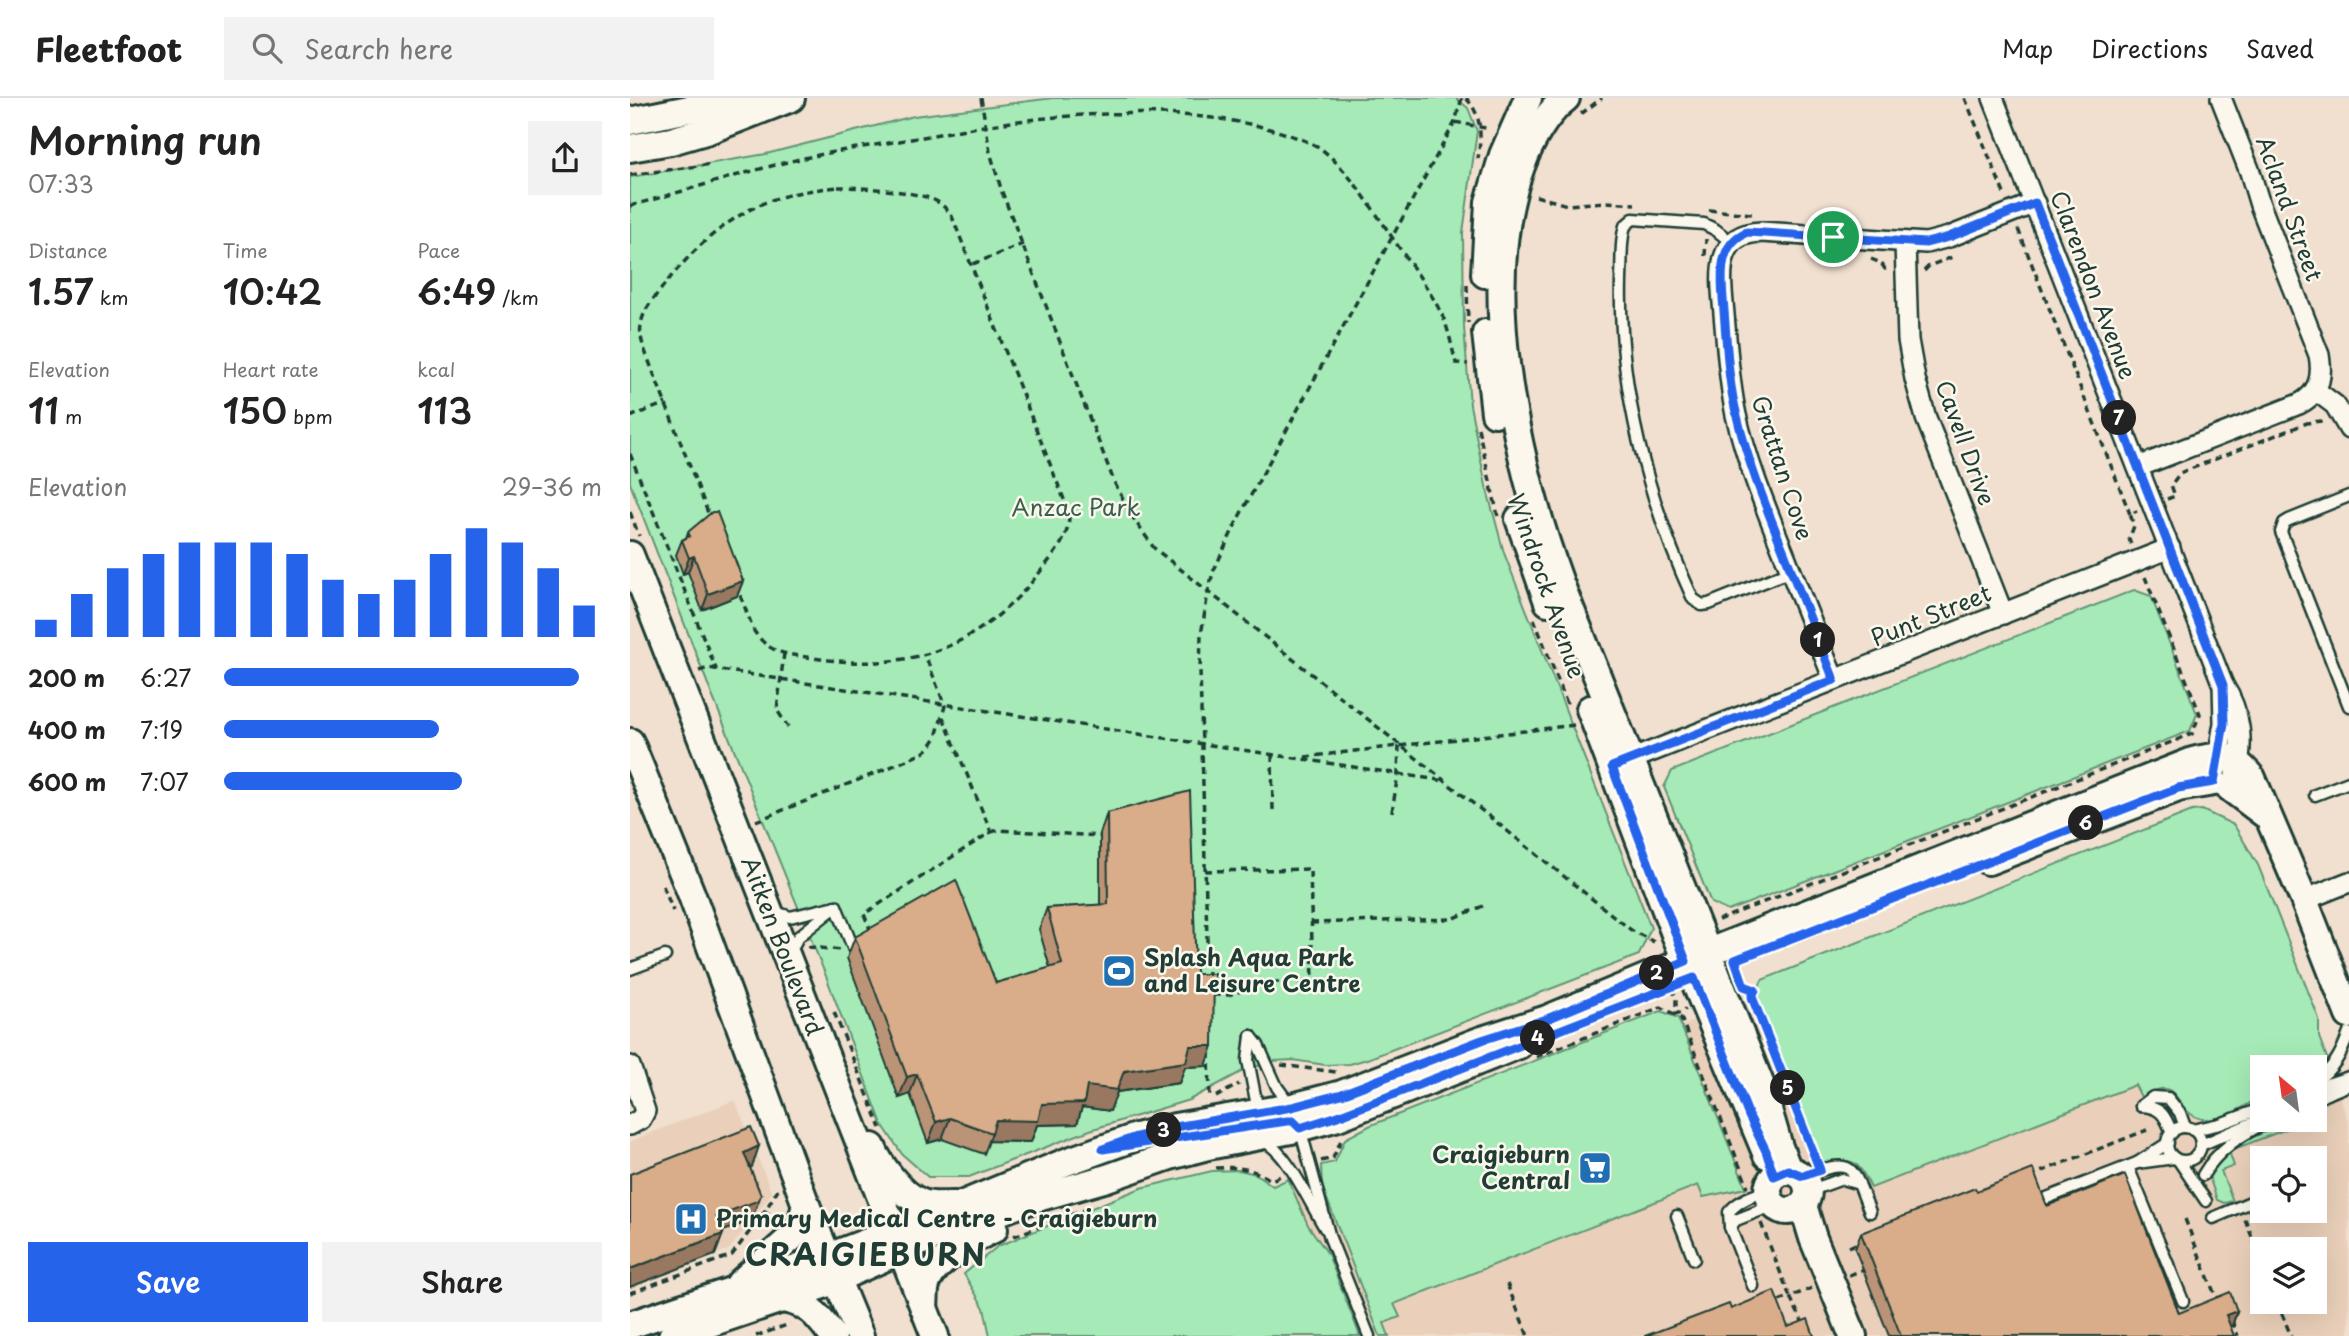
<!DOCTYPE html>
<meta charset="utf-8">
<style>
body{margin:0;font-family:"Playpen Sans",sans-serif;background:#f2f2f2;color:#222;height:100vh;display:flex;flex-direction:column;font-size:26px;white-space:nowrap}
*{box-sizing:border-box;margin:0}
p{font-size:23px;color:#767676}
.icon{flex:none;width:38px;height:38px;fill:none;stroke:currentColor;stroke-width:2;stroke-linecap:round;stroke-linejoin:round}
.map{position:relative;flex:1;overflow:hidden}
.details{display:flex;flex-direction:column;background:#fff;width:630px}
.details>*{flex:none}
.needle{width:46px;rotate:331deg}
.tools{position:absolute;left:1620px;top:957px;display:grid;gap:14px}
.tools a{display:grid;place-items:center;width:77px;height:77px;border-radius:0px;background:#fff;box-shadow:0 7px 28px #0002;font-size:35px}
.pin{position:absolute;display:grid;place-items:center;width:60px;height:60px;color:#fff;margin:-30px;border:4px solid #fff;border-radius:50%;box-shadow:0 2px 7px #0007}
.km{position:absolute;width:35px;height:35px;margin:-18px;border-radius:50%;background:#222;color:#fff;font-size:19px;line-height:35px;text-align:center}
.round{display:grid;place-items:center;flex:none;width:74px;height:74px;border-radius:0px;background:#f2f2f2}
.headline{display:flex;align-items:center;justify-content:space-between;height:119px;padding:0 28px}
h1{font-size:38px;font-weight:600;line-height:52px}
.figures{display:grid;grid-template-columns:repeat(3,1fr);gap:10px;height:119px;padding:7px 28px}
.figures div{display:grid;align-content:center}
.figures b{font-size:35px;font-weight:600}
.figures small{font-size:19px;font-weight:400}
.figures p{font-size:19px}
.chart{height:196px;padding:14px 28px}
.chart p{display:flex;justify-content:space-between}
.chart svg{width:100%;height:126px;margin-top:7px;stroke:#2563eb;stroke-width:6}
.cta{display:flex;gap:14px;margin-top:auto;padding:14px 28px}
.cta a{flex:1;height:80px;border-radius:0px;background:#2563eb;color:#fff;font-size:28px;font-weight:600;line-height:80px;text-align:center}
.cta a+a{background:#f2f2f2;color:#222}
ul{padding:0 28px;list-style:none;font-size:23px}
li{display:grid;grid-template-columns:112px 84px 1fr;align-items:center;height:52px}
li i{height:18px;border-radius:9px;background:#2563eb}
header{display:flex;align-items:center;gap:42px;box-sizing:border-box;height:98px;padding:0 35px;background:#fff;border-bottom:2px solid #e0e0e0}
header strong{font-size:33px}
nav{display:flex;gap:38px;margin-inline-start:auto;font-size:24px}
.search{width:490px;height:63px;background:#f2f2f2;display:flex;align-items:center;gap:18px;box-sizing:border-box;padding:0 24px;border-radius:0px;color:#767676;font-size:26px}
main{display:flex;flex:1;min-height:0}
.map>svg:first-child{display:block}
.built{fill:#ead0ba;fill-rule:evenodd}
.green{fill:#a6ebb7;stroke:#629476;stroke-width:2}
.lines{fill:none;stroke-linecap:round;stroke-linejoin:round}
.lane-casing{stroke:#1f3d34;stroke-width:15}
.street-casing{stroke:#1f3d34;stroke-width:24}
.secondary-casing{stroke:#1f3d34;stroke-width:32}
.path{stroke:#1f3d34;stroke-width:3.5;stroke-dasharray:7 5;stroke-linecap:butt}
.lane{stroke:#fbf7ec;stroke-width:10}
.street{stroke:#fbf7ec;stroke-width:19}
.secondary{stroke:#fbf7ec;stroke-width:26}
.wall{fill:#bb9477;stroke:#1f3d34;stroke-width:2}
.shaded-wall{fill:#987861;stroke:#1f3d34;stroke-width:2}
.building{fill:#d9ac8a;stroke:#1f3d34;stroke-width:2}
.route-casing{stroke:#fff;stroke-width:14}
.route{stroke:#2563eb;stroke-width:9}
.labels{text-anchor:middle;stroke-width:5;stroke-linejoin:round;paint-order:stroke}
.street-label{font-size:23px;fill:#1f3d34;stroke:#fbf7ec}
.park-label{font-size:23px;fill:#3a604e;stroke:#fbf7ec}
.poi-label{font-size:23px;font-weight:bold;fill:#1f3d34;stroke:#fbf7ec;text-anchor:start}
.district-label{font-size:30px;font-weight:bold;letter-spacing:2px;fill:#1f3d34;stroke:#fbf7ec}
</style>
<header>
<strong>Fleetfoot</strong>
<div class="search"><svg class="icon" aria-label="search" viewBox="0 0 24 24"><circle cx="10" cy="10" r="6"/><path d="M15 15l6 6"/></svg>Search here</div>
<nav><a>Map</a><a>Directions</a><a>Saved</a></nav>
</header>
<main>
<section class="details">
<div class="headline"><div><h1>Morning run</h1><p>07:33</p></div><a class="round"><svg class="icon" aria-label="share" viewBox="0 0 24 24"><path d="M12 15V3M7 8l5-5 5 5M5 13v7h14v-7"/></svg></a></div>
<div class="figures">
<div><p>Distance</p><b>1.57<small> km</small></b></div>
<div><p>Time</p><b>10:42</b></div>
<div><p>Pace</p><b>6:49<small> /km</small></b></div>
</div>
<div class="figures">
<div><p>Elevation</p><b>11<small> m</small></b></div>
<div><p>Heart rate</p><b>150<small> bpm</small></b></div>
<div><p>kcal</p><b>113</b></div>
</div>
<div class="chart"><p><span>Elevation</span>29–36 m</p>
<svg viewBox="0 0 160 44" preserveAspectRatio="none"><path d="M5 44V38M15 44V29M25 44V20M35 44V15M45 44V11M55 44V11M65 44V11M75 44V15M85 44V24M95 44V29M105 44V24M115 44V15M125 44V6M135 44V11M145 44V20M155 44V33"/></svg>
</div>
<ul>
<li><b>200 m</b>6:27<i style="width:94%"></i></li>
<li><b>400 m</b>7:19<i style="width:57%"></i></li>
<li><b>600 m</b>7:07<i style="width:63%"></i></li>
</ul>
<div class="cta"><a>Save</a><a>Share</a></div>
</section>
<div class="map">
<svg width="1719" height="1238" viewBox="0 0 1719 1238">
<rect width="100%" height="100%" fill="#f1e0cf"/>
<filter id="ink" filterUnits="userSpaceOnUse"><feTurbulence type="fractalNoise" baseFrequency=".0143" numOctaves="2"/><feDisplacementMap in="SourceGraphic" scale="14" xChannelSelector="R" yChannelSelector="G"/><feConvolveMatrix kernelMatrix="1 2 1 2 8 2 1 2 1" color-interpolation-filters="sRGB"/></filter>
<g filter="url(#ink)">
<g class="built">
<path d="M1125,898L1189,1061L1192,1065L1219,1062L1227,1066L1234,1074L1242,1090L1506,987L1526,993L1534,990L1539,992L1544,995L1559,1015L1565,1020L1574,1022L1588,1020L1612,1011L1633,997V1022H1685V971L1697,960L1719,1026V1238H360L354,1210ZM1633,1060H1685V1113H1633ZM1633,1152H1685V1204H1633Z"/>
<path d="M105,1002L142,1095L100,1151L0,1189V1043Z"/>
</g>
<g class="green">
<path d="M423,0H826L838,10L847,33L833,135L834,229L840,307L856,388L874,455L1021,830L1009,857L740,960L720,966L695,967L663,962L643,963L613,973L559,1002L460,1032L339,1079H298L272,1056L252,1026L196,878L82,597L0,385V79L136,56L284,18Z"/>
<path d="M1504,492L1521,498L1567,616L1560,633L1098,813L1081,805L1034,689L1042,673Z"/>
<path d="M1572,712L1604,727L1628,767L1689,921V939L1697,960L1685,971V970H1633V997C1608,1012 1575,1039 1551,1006C1547,1000 1544,993 1536,991C1528,989 1518,996 1511,999L1505,987L1241,1090C1228,1062 1223,1059 1192,1065L1125,898L1132,882L1562,713Z"/>
<path d="M1031,913L1048,920L1116,1090L1073,1099L1068,1087L764,1206L770,1219L754,1225L759,1238H750L692,1088L691,1067L705,1064L715,1041L739,1028Z"/>
<path d="M1661,1022H1680L1599,1053L1604,1068L1591,1073L1603,1103L1594,1105L1587,1102L1579,1078C1593,1042 1631,1040 1661,1022Z"/>
<path d="M609,1072L626,1076L643,1088L658,1081L678,1127L698,1156L730,1238H360L354,1210L334,1176L368,1148L511,1090L582,1073Z"/>
</g>
<g class="lines">
<defs>
<g id="lane">
<path d="M1101,144L1086,132L1074,126L1003,121L995,128C990,144 992,164 991,181C988,291 1018,402 1063,501L1072,507L1079,506L1161,473"/>
<path d="M1719,398L1659,422L1654,425L1651,434L1719,608"/>
<path d="M1685,697L1719,684"/>
<path d="M206,808L224,852"/>
<path d="M146,814L160,819L206,808"/>
<path d="M160,854L168,839L203,811"/>
<path d="M0,871L35,858"/>
<path d="M621,938L628,947L647,989L660,1007"/>
<path d="M621,938L618,962L628,1013"/>
<path d="M1685,984C1704,970 1711,957 1719,935"/>
<path d="M1685,990L1719,979"/>
<path d="M1685,1001L1719,987"/>
<path d="M1511,1008L1523,999L1538,1000L1550,1015L1555,1029"/>
<path d="M1511,1008C1531,1009 1535,1017 1542,1035"/>
<circle cx="1554" cy="1046" r="17"/>
<path d="M670,1030L700,1140L739,1238"/>
<path d="M1563,1032L1590,1026L1633,1010"/>
<path d="M634,1043C659,1056 680,1106 695,1130"/>
<path d="M1538,1045L1507,1065L1544,1060"/>
<path d="M1571,1047L1629,1022"/>
<path d="M1549,1063L1576,1103"/>
<path d="M1498,1069L1553,1203"/>
<path d="M1573,1077C1589,1049 1613,1037 1640,1022"/>
<path d="M1173,1078C1226,1059 1221,1067 1240,1114"/>
<path d="M1179,1093L1212,1081L1229,1086"/>
<path d="M1404,1105L1507,1065"/>
<path d="M1047,1118L1064,1161"/>
<path d="M1583,1120L1630,1100"/>
<path d="M1100,1129L1106,1122L1144,1107"/>
<path d="M1123,1188L1100,1129L1099,1114C1109,1102 1123,1097 1138,1093"/>
</g>
<g id="street">
<path d="M1363,0L1593,587C1610,613 1615,646 1605,676"/>
<path d="M1275,144L1278,242L1285,281L1296,320L1373,516"/>
<path d="M1685,292L1705,307L1719,331"/>
<path d="M1508,369L1669,306C1689,296 1693,278 1689,257L1630,107L1620,74L1591,0"/>
<path d="M1204,582C1187,539 1170,496 1153,453C1135,408 1117,364 1106,317C1099,284 1097,250 1094,216C1091,180 1083,136 1131,134L1296,145L1319,139L1405,105"/>
<path d="M1000,662L1540,450"/>
<path d="M1586,672L1594,625L1593,587"/>
<path d="M1674,802L1719,784"/>
<path d="M0,968L15,1013L11,1021L0,1027"/>
</g>
<g id="secondary">
<path d="M936,0C918,14 905,36 896,56C843,180 886,363 930,485L1131,988L1149,1049L1158,1072"/>
<path d="M0,23L113,0"/>
<path d="M0,50L41,43L79,32L161,0"/>
<path d="M855,176L859,104L873,57L898,0"/>
<path d="M856,235L865,315"/>
<path d="M889,421L918,504"/>
<path d="M0,457L305,1238"/>
<path d="M960,611L1045,836L1137,1057"/>
<path d="M0,644L61,795L176,1107L230,1238"/>
<path d="M1600,690L1637,718"/>
<path d="M1358,763L1548,690L1584,684"/>
<path d="M242,1049C250,1068 271,1096 290,1104C301,1109 313,1107 324,1107"/>
<circle cx="1158" cy="1093" r="20"/>
<path d="M1173,1107L1183,1140L1223,1238"/>
<path d="M110,1185L162,1139L170,1129L176,1107"/>
<path d="M153,1201C180,1206 187,1217 203,1238"/>
<path d="M294,1209C295,1202 294,1193 296,1187C302,1165 344,1140 364,1131"/>
<path d="M0,1227L172,1169L280,1128L436,1064L506,1039L545,1029L662,1009L712,996L852,942L917,921L1056,863L1563,663C1592,655 1603,657 1622,680L1674,802L1719,917"/>
<path d="M42,1238L190,1188L294,1142L400,1102L477,1080L540,1058L578,1048L661,1032L708,1019L889,947"/>
</g>
</defs>
<use href="#lane" class="lane-casing"/>
<use href="#street" class="street-casing"/>
<use href="#secondary" class="secondary-casing"/>
<g class="path">
<path d="M351,0L360,54L372,94L485,386L505,423L524,450L1001,832L1024,844"/>
<path d="M836,0C853,19 851,37 848,61"/>
<path d="M1335,0L1375,98"/>
<path d="M951,16L972,0"/>
<path d="M825,24L860,31"/>
<path d="M0,77L83,66"/>
<path d="M208,89C230,89 285,93 304,102C311,105 316,111 321,116L439,414C440,440 425,455 410,474C349,551 279,575 184,560C158,556 140,557 124,533L15,253C11,242 9,233 12,222C15,210 25,199 32,190C58,157 87,128 125,109C152,96 179,92 208,89Z"/>
<path d="M906,98L937,107L976,104L1005,106"/>
<path d="M0,108C51,94 102,78 153,65C204,52 257,46 309,36C423,13 589,0 689,49C717,71 736,101 756,130C775,160 798,187 813,219C819,233 822,250 826,265L838,266"/>
<path d="M1079,112L1123,116"/>
<path d="M1388,131L1500,416"/>
<path d="M1075,158L1076,141"/>
<path d="M1241,161L1251,165L1255,171L1260,170"/>
<path d="M343,166L393,146"/>
<path d="M1294,173L1299,168L1325,158"/>
<path d="M837,187L838,225"/>
<path d="M0,319L36,305"/>
<path d="M848,330L868,418"/>
<path d="M0,356L86,571"/>
<path d="M1537,401L1545,398L1541,387L1550,375L1677,325L1691,323L1695,325"/>
<path d="M0,414L9,438"/>
<path d="M1501,446L1499,441L1504,428L1500,416L1507,413"/>
<path d="M904,521L938,608"/>
<path d="M154,555L147,612L158,629"/>
<path d="M69,573L78,570L815,683"/>
<path d="M642,657L643,712"/>
<path d="M675,659L945,627"/>
<path d="M762,714L768,676L769,648"/>
<path d="M126,723L258,670L293,655L299,650L306,639L315,608L295,557"/>
<path d="M361,734L369,732L470,738"/>
<path d="M575,773L680,771L683,884H642L598,897H581"/>
<path d="M33,788L43,813"/>
<path d="M1088,822L1562,636L1570,616L1515,479"/>
<path d="M681,825L822,821L853,808"/>
<path d="M241,834L234,816L361,734L313,619"/>
<path d="M178,849L212,852"/>
<path d="M578,880L570,572L571,537L578,495L583,474L609,419L825,24L832,0"/>
<path d="M1115,888L1125,892L1122,899L1185,1060"/>
<path d="M1042,890L1046,900V916L1056,911"/>
<path d="M204,914L251,1030"/>
<path d="M579,954L580,1002"/>
<path d="M906,959L1031,909L1051,920L1118,1089"/>
<path d="M651,967L706,974"/>
<path d="M586,999L609,986"/>
<path d="M691,1063L703,1060L712,1040"/>
<path d="M586,1070C609,1069 620,1069 641,1082L651,1078"/>
<path d="M1400,1078L1517,1032"/>
<path d="M148,1091L135,1113L148,1126"/>
<path d="M1555,1121L1585,1197L1590,1202"/>
<path d="M1615,1121L1633,1167"/>
<path d="M1131,1125L1160,1199L1146,1204"/>
<path d="M384,1138L459,1110"/>
<path d="M1219,1149L1230,1144"/>
<path d="M1219,1177L1233,1172"/>
<path d="M877,1186L898,1238"/>
<path d="M0,1195L102,1157L135,1113"/>
<path d="M1647,1204L1661,1238"/>
<path d="M1602,1223L1608,1238"/>
<path d="M1174,1227L1160,1199L1182,1190"/>
<path d="M126,1238L160,1226"/>
</g>
<use href="#lane" class="lane"/>
<use href="#street" class="street"/>
<use href="#secondary" class="secondary"/>
</g>
<g class="wall">
<path d="M58,434L113,483L107,498L72,512L58,474L53,476L46,457L52,442L56,440Z"/>
<path d="M477,715L566,876L576,968L555,969L549,985L487,994L480,1013L452,1009L447,1026L407,1027L401,1044L359,1043L354,1056L312,1041L298,1045L280,996L269,1000L217,860L225,839L366,885L420,870L409,831L417,810L470,807V736Z"/>
<path d="M1347,1093L1549,1215L1607,1213L1602,1228L1600,1229L1604,1238H1259L1225,1151L1231,1135Z"/>
</g>
<g class="shaded-wall">
<path d="M64,458L58,474L53,476L59,460Z"/>
<path d="M113,483L107,498L72,512L78,496Z"/>
<path d="M560,948H583L576,968L555,969L549,985L487,994L480,1013L452,1009L447,1026L407,1027L401,1044L359,1043L366,1022L412,1006Z"/>
<path d="M287,976L280,996L269,1000L277,979Z"/>
<path d="M320,1020L312,1041L298,1045L306,1024Z"/>
<path d="M129,1048L122,1069L107,1075L114,1055Z"/>
<path d="M131,1097L123,1118L120,1123L78,1139L86,1118Z"/>
<path d="M93,1136L85,1157L0,1189V1171Z"/>
<path d="M1607,1213L1602,1228L1590,1233L1596,1217Z"/>
</g>
<g class="building">
<path d="M82,414H87L113,483L78,496L64,458L59,460L52,442L60,438L58,434Z"/>
<path d="M560,693L566,876H584L583,948H560L556,964L494,973L487,992L457,988L454,1005L412,1006L408,1023L366,1022L362,1035L320,1020L306,1024L287,976L277,979L225,839L326,782L366,885L432,866L417,810L478,806L477,715Z"/>
<path d="M121,1029L129,1048L114,1055L131,1097L127,1103L86,1118L93,1136L0,1171V1076Z"/>
<path d="M1403,1071L1417,1108L1495,1077L1549,1215L1600,1194L1607,1213L1596,1217L1604,1238H1271L1231,1135L1345,1090L1347,1093Z"/>
<path d="M1144,1193L1158,1229L1178,1221L1184,1238H1015L1099,1206L1101,1211Z"/>
</g>
</g>
<g class="lines" filter="url(#ink)">
<defs>
<path id="route" d="M1405,105L1593,587L1594,625L1584,684L1548,690L1105,862L1114,888L1125,892L1122,899L1190,1072L1173,1078L1158,1072L1144,1078L1136,1053L1119,1018L1064,880L708,1018L670,1030L663,1023H657L473,1051L506,1039L545,1029L662,1009L712,996L852,942L917,921L1056,863L982,669L1204,582C1187,539 1171,497 1154,454C1136,409 1118,365 1107,318C1098,284 1097,248 1094,213C1092,185 1085,147 1117,134L1296,145L1319,139Z"/>
</defs>
<use href="#route" class="route-casing"/>
<use href="#route" class="route"/>
</g>
<defs>
<symbol id="stadium-square" viewBox="-11 -11 22 22"><rect x="-9" y="-9" width="18" height="18" rx="4" fill="#1f6fb2" stroke="#fbf7ec"/><path d="M0-5a6.5 5 0 1 0 0 10a6.5 5 0 1 0 0-10ZM-3.5-1.8h7v3.6h-7Z" fill="#fff"/></symbol>
<symbol id="supermarket-square" viewBox="-11 -11 22 22"><rect x="-9" y="-9" width="18" height="18" rx="4" fill="#1f6fb2" stroke="#fbf7ec"/><path d="M-6-5.5h2.5l.6 2H6L4.5 2H-2.5L-4.4-4H-6ZM-1.5 3.2a1.3 1.3 0 1 0 .1 0ZM3 3.2a1.3 1.3 0 1 0 .1 0Z" fill="#fff"/></symbol>
<symbol id="hospital-square" viewBox="-11 -11 22 22"><rect x="-9" y="-9" width="18" height="18" rx="4" fill="#1f6fb2" stroke="#fbf7ec"/><path d="M-5-5h3v3.5h4V-5h3V5h-3V1.5h-4V5h-3Z" fill="#fff"/></symbol>
</defs>
<g fill-rule="evenodd">
<use href="#stadium-square" x="470" y="854" width="38" height="38"/>
<use href="#supermarket-square" x="946" y="1051" width="38" height="38"/>
<use href="#hospital-square" x="42" y="1102" width="38" height="38"/>
</g>
<g class="labels">
<g class="street-label">
<text transform="translate(1659 111) rotate(70)" y="8">Acland Street</text>
<text transform="translate(1463 187) rotate(69)" y="8">Clarendon Avenue</text>
<text transform="translate(1335 345) rotate(70)" y="8">Cavell Drive</text>
<text transform="translate(1152 370) rotate(72)" y="8">Grattan Cove</text>
<text transform="translate(916 488) rotate(71)" y="8">Windrock Avenue</text>
<text transform="translate(1301 518) rotate(-22)" y="8">Punt Street</text>
<text transform="translate(152 848) rotate(69)" y="8">Aitken Boulevard</text>
</g>
<g class="park-label">
<text x="446" y="418">Anzac Park</text>
</g>
<g class="poi-label">
<text x="514" y="868">Splash Aqua Park<tspan x="514" dy="26">and Leisure Centre</tspan></text>
<text x="940" y="1065" text-anchor="end">Craigieburn<tspan x="940" dy="26">Central</tspan></text>
<text x="86" y="1129">Primary Medical Centre - Craigieburn</text>
</g>
<g class="district-label">
<text x="236" y="1168">CRAIGIEBURN</text>
</g>
</g>
</svg>
<div class="tools">
<a><svg class="needle" viewBox="-14 -14 28 28"><path d="M0-13l5 13h-10z" fill="#e53935"/><path d="M0 13l5-13h-10z" fill="#767676"/></svg></a>
<a><svg class="icon" aria-label="locate" viewBox="0 0 24 24"><circle cx="12" cy="12" r="6"/><path d="M12 2v4M12 18v4M2 12h4M18 12h4"/></svg></a>
<a><svg class="icon" aria-label="layers" viewBox="0 0 24 24"><path d="M12 4l9 5-9 5-9-5zM3 14l9 5 9-5"/></svg></a>
</div>
<div class="pin" style="left:1203px;top:139px;background:#1e9e55"><svg class="icon" aria-label="arrive" viewBox="0 0 24 24"><path d="M6 21V4h12l-3 4 3 4H6"/></svg></div>
<b class="km" style="left:1188px;top:542px">1</b>
<b class="km" style="left:1027px;top:875px">2</b>
<b class="km" style="left:534px;top:1032px">3</b>
<b class="km" style="left:908px;top:940px">4</b>
<b class="km" style="left:1158px;top:990px">5</b>
<b class="km" style="left:1456px;top:725px">6</b>
<b class="km" style="left:1489px;top:320px">7</b>
</div>
</main>
